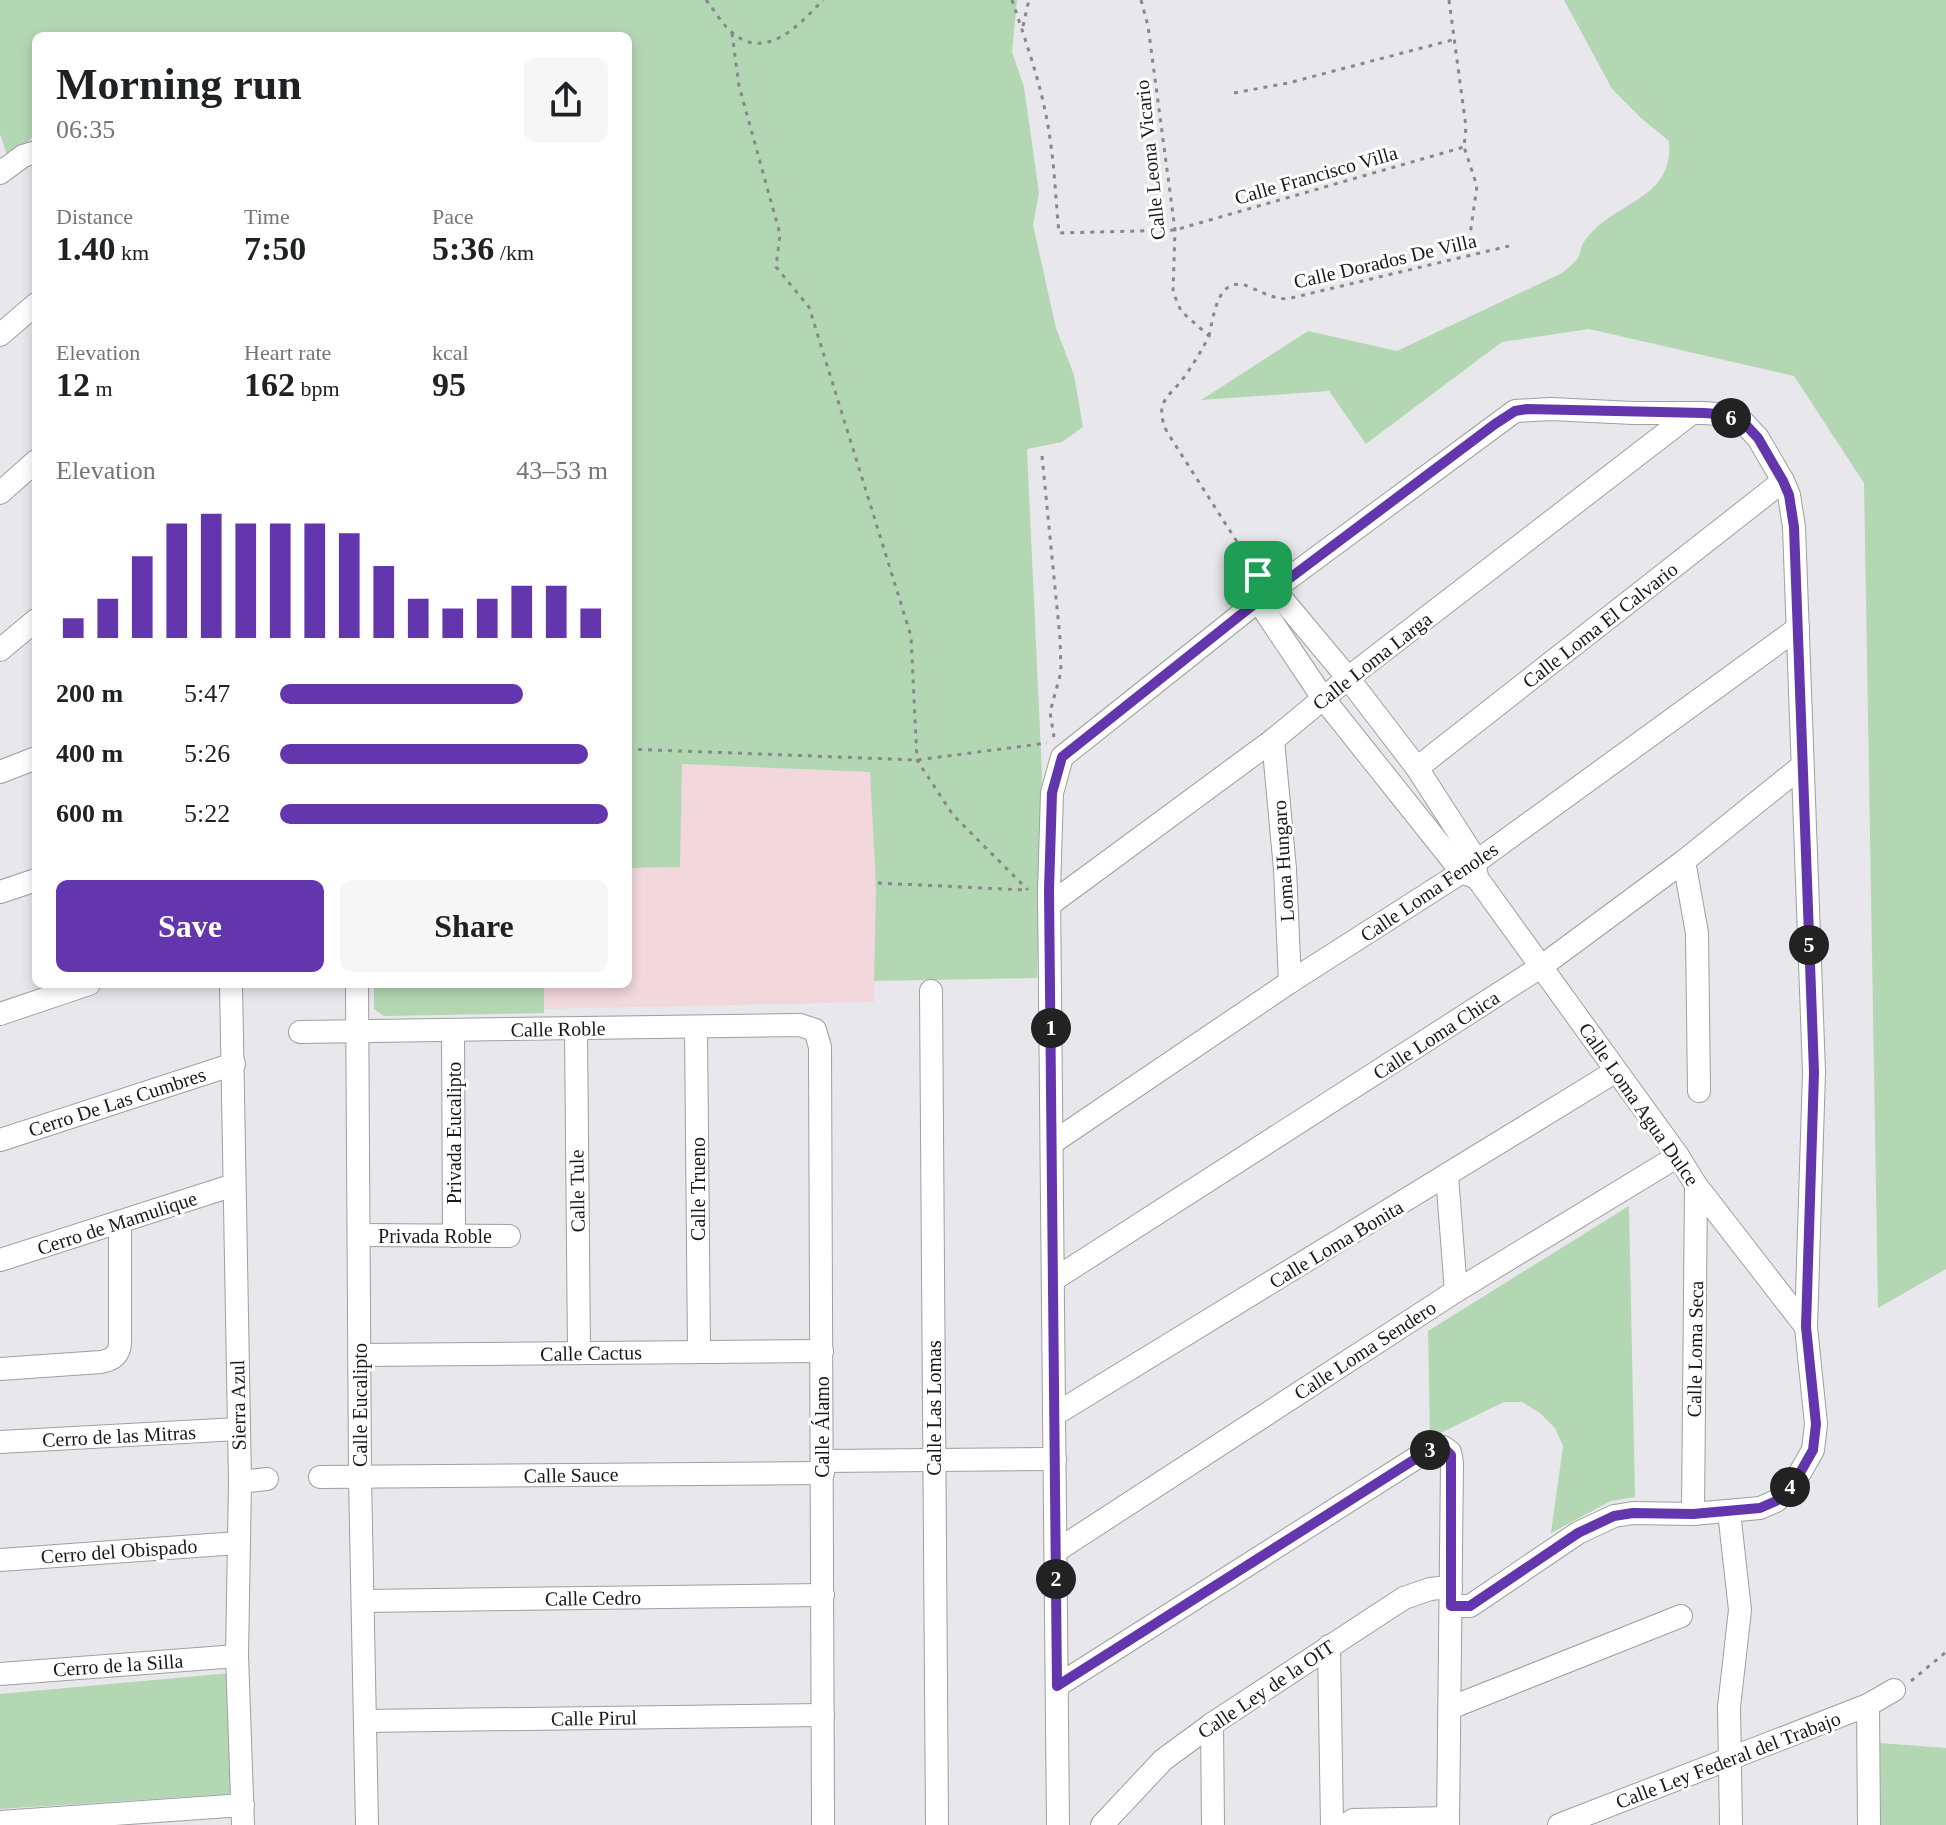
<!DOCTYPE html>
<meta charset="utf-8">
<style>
body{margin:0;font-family:"Times New Roman",serif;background:#f6f6f6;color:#202124;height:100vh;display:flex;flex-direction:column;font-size:30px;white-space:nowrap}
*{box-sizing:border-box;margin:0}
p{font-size:26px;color:#757577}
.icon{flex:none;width:44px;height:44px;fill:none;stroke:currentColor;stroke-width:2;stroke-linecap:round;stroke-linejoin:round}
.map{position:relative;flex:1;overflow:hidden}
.panel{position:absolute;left:32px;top:32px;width:600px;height:956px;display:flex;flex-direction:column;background:#fff;border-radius:12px;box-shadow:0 4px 12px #0003}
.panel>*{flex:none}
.pin{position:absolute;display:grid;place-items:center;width:68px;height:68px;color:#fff;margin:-34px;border-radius:16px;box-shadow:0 4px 12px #0006}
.km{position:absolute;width:40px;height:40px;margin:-20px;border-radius:50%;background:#222;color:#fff;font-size:22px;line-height:40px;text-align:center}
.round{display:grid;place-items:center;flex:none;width:84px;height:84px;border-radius:12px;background:#f6f6f6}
.headline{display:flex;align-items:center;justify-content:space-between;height:136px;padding:0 24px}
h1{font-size:44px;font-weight:600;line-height:60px}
.figures{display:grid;grid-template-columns:repeat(3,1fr);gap:12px;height:136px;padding:8px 24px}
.figures div{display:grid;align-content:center}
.figures b{font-size:34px;font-weight:600}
.figures small{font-size:22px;font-weight:400}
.figures p{font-size:22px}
.chart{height:224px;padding:16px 24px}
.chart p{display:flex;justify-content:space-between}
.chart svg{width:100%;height:144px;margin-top:8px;stroke:#6336ae;stroke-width:6}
.button{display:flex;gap:16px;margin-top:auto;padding:16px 24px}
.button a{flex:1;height:92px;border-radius:12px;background:#6336ae;color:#fff;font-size:32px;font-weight:600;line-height:92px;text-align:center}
.button a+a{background:#f6f6f6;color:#202124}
ul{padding:0 24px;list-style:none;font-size:26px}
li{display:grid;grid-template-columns:128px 96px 1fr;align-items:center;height:60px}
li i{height:20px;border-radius:10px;background:#6336ae}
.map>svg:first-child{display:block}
.education{fill:#f2d7dc}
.green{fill:#b4d7b3}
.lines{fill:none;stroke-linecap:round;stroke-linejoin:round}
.minor-casing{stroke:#9f9ea2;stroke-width:24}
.path{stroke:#88888b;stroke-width:3;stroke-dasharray:4 6;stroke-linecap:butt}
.minor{stroke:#fff;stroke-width:22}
.route-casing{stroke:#fff;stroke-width:16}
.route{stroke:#6336ae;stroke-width:10}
.labels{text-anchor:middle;stroke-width:6;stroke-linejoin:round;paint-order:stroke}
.street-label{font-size:20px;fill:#19181a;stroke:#fff}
</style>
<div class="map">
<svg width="1946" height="1825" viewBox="0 0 1946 1825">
<rect width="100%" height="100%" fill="#e8e8ec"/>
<path class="education" d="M681,764L871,772L876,887L874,1002L544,1009V984H628V868L680,867Z"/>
<g class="green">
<path d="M0,0H1017L1012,52L1024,87L1039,193L1033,225L1056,328L1074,375L1083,427L1062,442L1027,449L1042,774L1037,978L874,981L876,887L870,772L682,764L680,867L628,868V36H36V136L31,138L21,152L7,155L0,134Z"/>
<path d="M1564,0H1946V1269L1878,1308L1864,483L1794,376L1589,329L1502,342L1366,444L1329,391L1201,400L1308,331L1397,351L1562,273C1568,268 1575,263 1579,256C1581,250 1582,243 1586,239C1616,200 1674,200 1669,141L1641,118L1612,89Z"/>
<path d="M374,984H544V1013L384,1016L374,1009Z"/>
<path d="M1629,1206L1635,1497L1611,1501L1551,1533L1563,1446L1555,1428L1540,1413L1522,1402H1504L1430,1438L1428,1331Z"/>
<path d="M231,1673V1794L0,1809V1694Z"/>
<path d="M1880,1743L1946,1748V1825H1881Z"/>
</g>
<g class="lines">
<defs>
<g id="minor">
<path d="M0,173L23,156L36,152"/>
<path d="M0,335L36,304"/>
<path d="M0,493L36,461"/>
<path d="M1258,575V601L1323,698L1457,866L1462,872L1477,878L1678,1156L1696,1185L1806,1327"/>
<path d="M1263,580L1282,599L1348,678L1417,768L1473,855L1477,877"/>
<path d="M0,650L36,620"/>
<path d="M1273,740L1285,869L1290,982"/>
<path d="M1417,768L1783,481"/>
<path d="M0,772L36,758"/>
<path d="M1684,861L1697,933L1699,1091"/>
<path d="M0,892L36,880"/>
<path d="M1049,905L1273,740L1348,678L1692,413"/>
<path d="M231,984L240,1482L237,1656L243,1825"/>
<path d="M357,984L360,1477L367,1825"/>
<path d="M931,991L937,1825"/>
<path d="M0,1014L89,984"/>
<path d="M696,1027L699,1352"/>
<path d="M576,1029L579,1353"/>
<path d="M453,1030L454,1236"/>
<path d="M300,1032L800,1025L815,1030L820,1047L823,1825"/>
<path d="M0,1140L234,1064"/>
<path d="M1052,1143L1290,982L1462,872L1798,628"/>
<path d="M1447,1176L1456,1291"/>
<path d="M360,1235L509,1236"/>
<path d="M0,1260L234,1185"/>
<path d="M1053,1280L1542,966L1684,861L1802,766"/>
<path d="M360,1355L822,1351"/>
<path d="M0,1369L101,1362C113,1360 120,1354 120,1342V1222"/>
<path d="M1054,1415L1616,1071"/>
<path d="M0,1442L238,1429"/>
<path d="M823,1461L1055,1459"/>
<path d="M320,1477L823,1473"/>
<path d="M240,1482L267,1479"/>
<path d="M1729,1512L1740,1610L1729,1707L1731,1825"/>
<path d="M1693,1514L1696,1185"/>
<path d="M1056,1551L1456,1291L1678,1156"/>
<path d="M0,1560L238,1543"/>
<path d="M363,1601L823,1595"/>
<path d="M1329,1646L1332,1825"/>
<path d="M0,1674L237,1656"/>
<path d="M1057,1686L1424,1453L1443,1447L1450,1452L1452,1463L1448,1825"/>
<path d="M1868,1705L1869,1825"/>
<path d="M1450,1708L1681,1616"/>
<path d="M365,1721L823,1715"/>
<path d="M1212,1724L1213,1825"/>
<path d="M0,1822L243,1805"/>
<path d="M1058,1825L1049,890L1052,793L1062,757L1258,601L1515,411L1551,409L1633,413H1704L1718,414L1744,423L1758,438L1783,481L1789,495L1794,527L1814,1072L1806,1327L1816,1424L1813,1450L1793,1485L1776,1501L1760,1508L1693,1514L1633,1513L1614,1516L1578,1533L1470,1606H1451"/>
<path d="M1102,1825L1163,1760L1212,1724L1404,1598L1430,1589L1451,1587"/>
<path d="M1346,1825L1353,1820L1448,1818"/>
<path d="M1559,1825L1868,1705L1894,1690"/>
</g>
</defs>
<use href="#minor" class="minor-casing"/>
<g class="path">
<path d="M706,0C715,11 723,26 734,34C767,61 801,23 823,0"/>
<path d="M1012,0C1028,48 1045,95 1051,146C1055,175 1056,204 1059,233L1175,230L1464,147"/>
<path d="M1141,0L1148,26L1175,230L1173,292L1181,311L1209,336C1202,350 1194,363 1185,376C1169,398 1153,401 1167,432L1248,559"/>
<path d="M1449,0L1466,127L1464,147L1477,186L1467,256"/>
<path d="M1023,26L1029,0"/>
<path d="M732,33L739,86L780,234L776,267L809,307L911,636L917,760L953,815L1028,890"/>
<path d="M1234,93L1288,83L1452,40"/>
<path d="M1209,336C1214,314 1218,273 1250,287C1263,293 1272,298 1287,299L1509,246"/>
<path d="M1042,456L1060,638L1061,672L1050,712L1054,737"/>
<path d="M628,749L917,760L1047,743"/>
<path d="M878,883L1025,890"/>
<path d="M1911,1681L1946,1652"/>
</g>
<use href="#minor" class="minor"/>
</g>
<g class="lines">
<defs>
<path id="route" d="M1527,409L1704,413L1718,414L1744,423L1758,438L1783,481L1789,495L1794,527L1814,1072L1806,1327L1816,1424L1813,1450L1793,1485L1776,1501L1760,1508L1693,1514L1633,1513L1614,1516L1578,1533L1470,1606H1451V1455L1443,1447L1431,1449L1057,1686L1049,890L1052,793L1062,757L1258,601V575L1274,590L1495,424L1515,411Z"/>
</defs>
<use href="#route" class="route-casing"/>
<use href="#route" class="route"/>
</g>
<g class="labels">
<g class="street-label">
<text transform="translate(1150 160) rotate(-96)" y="7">Calle Leona Vicario</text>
<text transform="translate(1316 175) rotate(-16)" y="7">Calle Francisco Villa</text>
<text transform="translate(1385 261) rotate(-13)" y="7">Calle Dorados De Villa</text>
<text transform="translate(1600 625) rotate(-38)" y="7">Calle Loma El Calvario</text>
<text transform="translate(1372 661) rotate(-38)" y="7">Calle Loma Larga</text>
<text transform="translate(1283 861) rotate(-94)" y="7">Loma Hungaro</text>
<text transform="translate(1429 892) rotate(-34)" y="7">Calle Loma Fenoles</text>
<text transform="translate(558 1029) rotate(-1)" y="7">Calle Roble</text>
<text transform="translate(1436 1035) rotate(-33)" y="7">Calle Loma Chica</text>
<text transform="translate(117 1102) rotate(-18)" y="7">Cerro De Las Cumbres</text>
<text transform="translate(1639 1104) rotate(55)" y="7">Calle Loma Agua Dulce</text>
<text transform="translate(454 1133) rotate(-90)" y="7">Privada Eucalipto</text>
<text transform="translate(698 1189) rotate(-90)" y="7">Calle Trueno</text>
<text transform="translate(577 1191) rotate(-91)" y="7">Calle Tule</text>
<text transform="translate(117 1223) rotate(-18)" y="7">Cerro de Mamulique</text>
<text x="435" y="1243">Privada Roble</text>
<text transform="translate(1336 1244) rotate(-31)" y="7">Calle Loma Bonita</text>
<text transform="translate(1695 1349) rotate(-89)" y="7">Calle Loma Seca</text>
<text transform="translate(1365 1350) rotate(-33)" y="7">Calle Loma Sendero</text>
<text transform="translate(591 1353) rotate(-1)" y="7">Calle Cactus</text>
<text transform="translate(238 1405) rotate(-91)" y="7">Sierra Azul</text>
<text transform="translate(360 1405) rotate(-90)" y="7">Calle Eucalipto</text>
<text transform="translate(934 1408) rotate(-90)" y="7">Calle Las Lomas</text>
<text transform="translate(822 1427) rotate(-90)" y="7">Calle Álamo</text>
<text transform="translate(119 1436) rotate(-3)" y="7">Cerro de las Mitras</text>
<text transform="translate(571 1475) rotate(-1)" y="7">Calle Sauce</text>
<text transform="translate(119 1551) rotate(-4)" y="7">Cerro del Obispado</text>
<text transform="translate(593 1598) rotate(-1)" y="7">Calle Cedro</text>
<text transform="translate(118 1665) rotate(-4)" y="7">Cerro de la Silla</text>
<text transform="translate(1266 1689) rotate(-34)" y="7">Calle Ley de la OIT</text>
<text transform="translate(594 1718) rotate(-1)" y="7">Calle Pirul</text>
<text transform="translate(1728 1760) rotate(-21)" y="7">Calle Ley Federal del Trabajo</text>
</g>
</g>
</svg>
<div class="pin" style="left:1258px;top:575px;background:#1e9e55"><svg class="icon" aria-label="arrive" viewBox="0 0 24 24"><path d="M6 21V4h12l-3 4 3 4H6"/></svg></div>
<b class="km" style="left:1051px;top:1028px">1</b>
<b class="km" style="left:1056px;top:1579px">2</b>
<b class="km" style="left:1430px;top:1450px">3</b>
<b class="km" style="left:1790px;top:1487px">4</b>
<b class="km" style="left:1809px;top:945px">5</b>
<b class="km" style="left:1731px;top:418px">6</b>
<section class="panel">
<div class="headline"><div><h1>Morning run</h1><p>06:35</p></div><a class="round"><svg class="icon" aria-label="share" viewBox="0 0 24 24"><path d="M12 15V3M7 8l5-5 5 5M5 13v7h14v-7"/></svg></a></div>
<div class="figures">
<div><p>Distance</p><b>1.40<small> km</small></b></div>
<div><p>Time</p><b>7:50</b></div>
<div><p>Pace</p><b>5:36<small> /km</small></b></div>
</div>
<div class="figures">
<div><p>Elevation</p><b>12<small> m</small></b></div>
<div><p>Heart rate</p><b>162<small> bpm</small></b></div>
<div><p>kcal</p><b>95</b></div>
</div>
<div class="chart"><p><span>Elevation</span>43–53 m</p>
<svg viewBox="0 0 160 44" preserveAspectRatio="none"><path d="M5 44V38M15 44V32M25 44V19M35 44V9M45 44V6M55 44V9M65 44V9M75 44V9M85 44V12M95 44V22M105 44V32M115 44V35M125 44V32M135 44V28M145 44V28M155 44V35"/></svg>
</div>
<ul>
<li><b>200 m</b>5:47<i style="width:74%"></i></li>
<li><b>400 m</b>5:26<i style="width:94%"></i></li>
<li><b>600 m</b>5:22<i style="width:100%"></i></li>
</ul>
<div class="button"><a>Save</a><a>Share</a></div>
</section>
</div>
